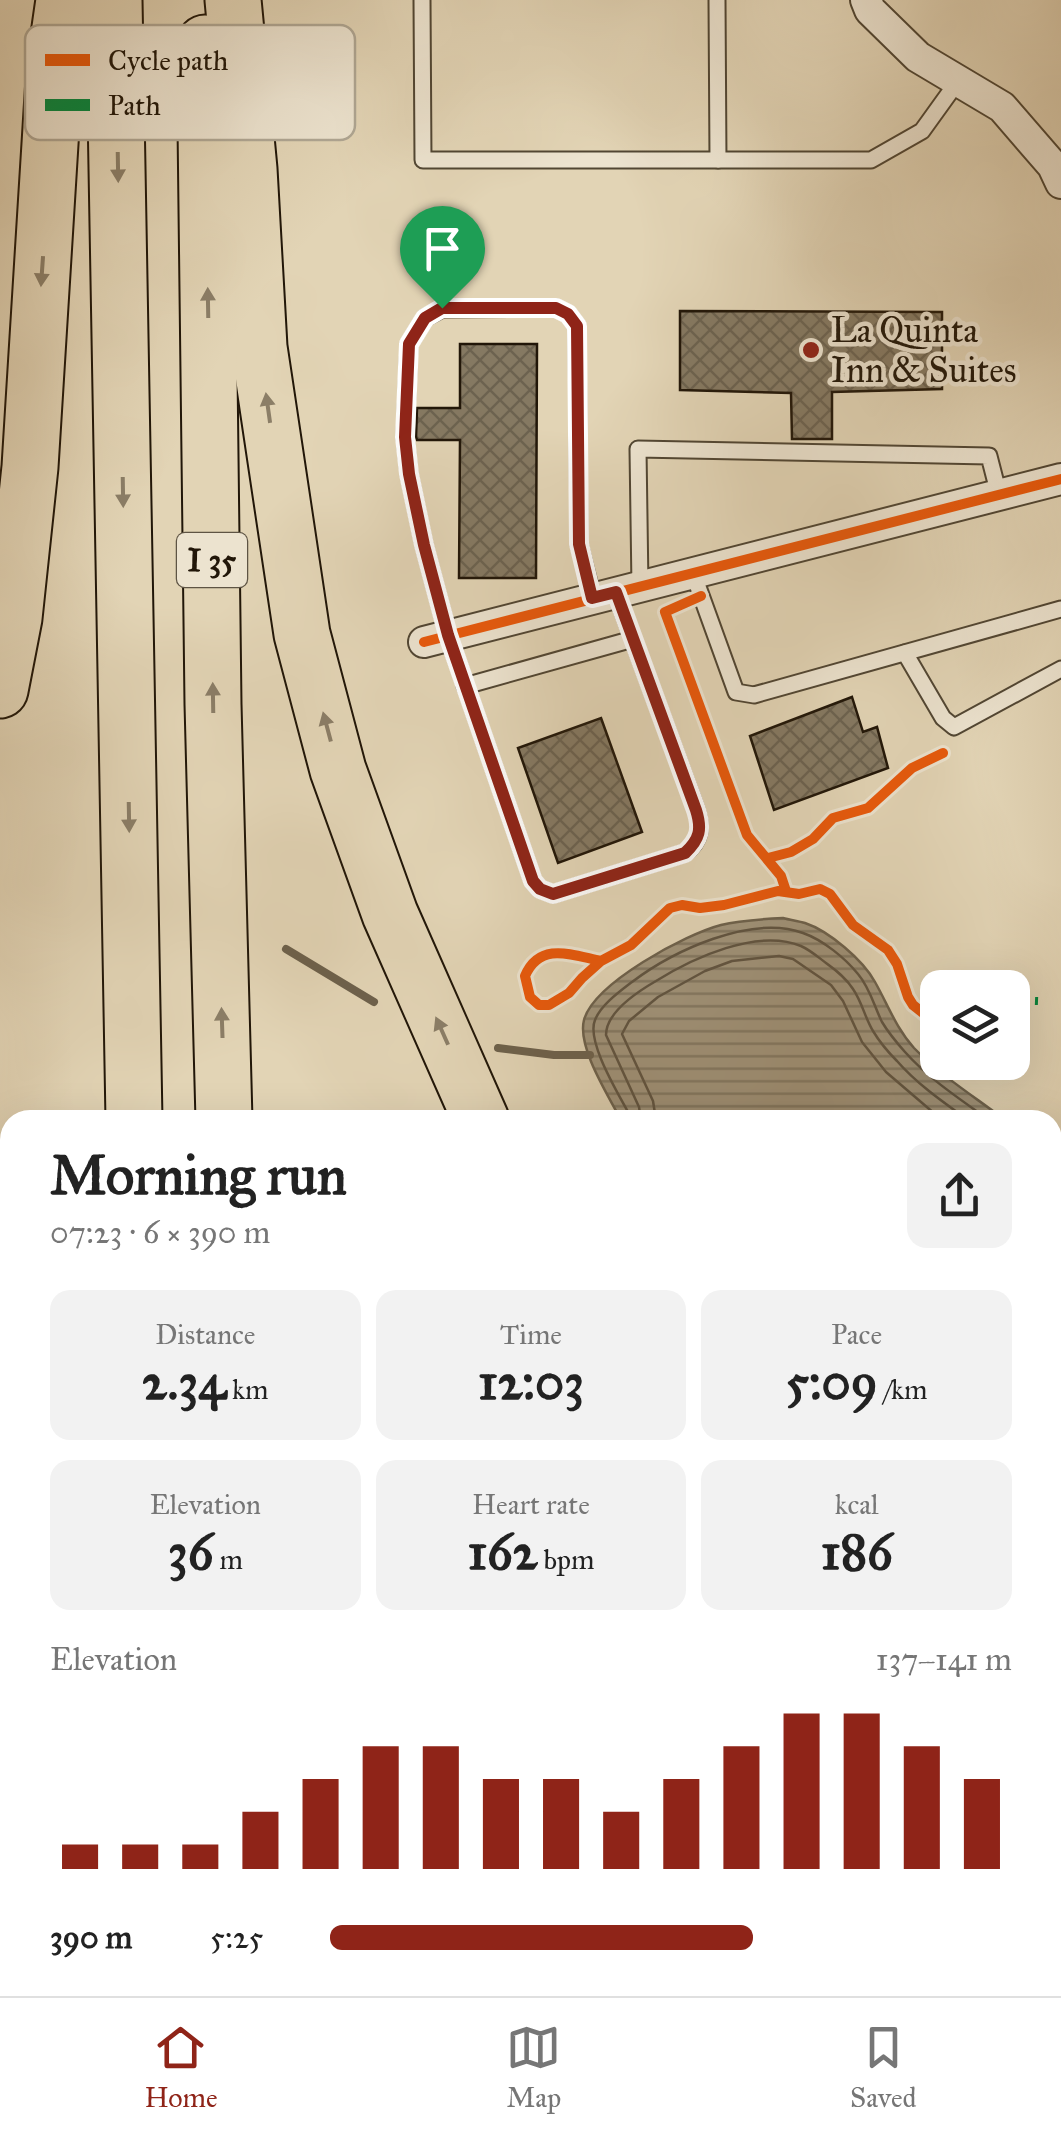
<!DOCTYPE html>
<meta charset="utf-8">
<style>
body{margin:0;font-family:"IM FELL Great Primer",serif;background:#f2f2f2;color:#222;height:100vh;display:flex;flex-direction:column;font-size:38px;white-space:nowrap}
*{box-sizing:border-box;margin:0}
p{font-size:32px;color:#767676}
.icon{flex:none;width:55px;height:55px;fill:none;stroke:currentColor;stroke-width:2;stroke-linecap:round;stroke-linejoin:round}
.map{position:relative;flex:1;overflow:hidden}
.panel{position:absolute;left:0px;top:1110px;width:1062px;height:888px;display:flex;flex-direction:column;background:#fff;border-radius:30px 30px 0 0;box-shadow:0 10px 40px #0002}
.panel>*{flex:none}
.buttons{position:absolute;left:920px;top:970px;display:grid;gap:20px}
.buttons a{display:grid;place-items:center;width:110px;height:110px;border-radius:20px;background:#fff;box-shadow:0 10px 40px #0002;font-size:50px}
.pin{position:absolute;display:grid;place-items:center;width:85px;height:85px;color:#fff;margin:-102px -42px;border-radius:50% 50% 50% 0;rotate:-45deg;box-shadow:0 0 10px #0007}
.pin .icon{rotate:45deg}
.round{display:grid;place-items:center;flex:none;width:105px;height:105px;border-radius:20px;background:#f2f2f2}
.head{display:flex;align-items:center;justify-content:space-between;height:170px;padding:0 50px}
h1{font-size:55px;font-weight:700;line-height:75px}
.figures{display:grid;grid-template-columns:repeat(3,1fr);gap:15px;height:170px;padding:10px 50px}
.figures div{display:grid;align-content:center;border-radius:20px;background:#f2f2f2;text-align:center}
.figures b{font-size:50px;font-weight:700}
.figures small{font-size:28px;font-weight:400}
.figures p{font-size:28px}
.chart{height:280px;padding:20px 50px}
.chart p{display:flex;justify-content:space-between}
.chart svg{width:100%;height:180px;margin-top:10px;stroke:#8f2418;stroke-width:6}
ul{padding:0 50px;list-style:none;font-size:32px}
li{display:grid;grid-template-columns:160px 120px 1fr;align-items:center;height:75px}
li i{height:25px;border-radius:12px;background:#8f2418}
.menu{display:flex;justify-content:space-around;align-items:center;height:140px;border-top:2px solid #e0e0e0;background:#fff;font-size:28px;color:#767676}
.menu a{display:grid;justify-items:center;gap:5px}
.menu .active{color:#8f2418}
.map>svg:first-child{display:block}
.water{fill:url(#water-rules);stroke:#6d614c;stroke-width:2.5}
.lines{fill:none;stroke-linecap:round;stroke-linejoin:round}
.shore{stroke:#605441;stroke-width:2.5}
.stream{stroke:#6d614c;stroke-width:8}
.building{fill:url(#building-cross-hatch);stroke:#211608;stroke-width:2.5}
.service-casing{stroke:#514633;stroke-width:19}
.minor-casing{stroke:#514633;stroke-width:34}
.secondary-casing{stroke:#211608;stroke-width:46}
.primary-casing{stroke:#211608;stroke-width:51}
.motorway-casing{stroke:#211608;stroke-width:59}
.service{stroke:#ece3cf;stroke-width:15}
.minor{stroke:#ece3cf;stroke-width:30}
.secondary{stroke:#ece3cf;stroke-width:42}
.primary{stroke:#e2d4b5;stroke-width:48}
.motorway{stroke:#e2d4b5;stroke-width:55}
.quiet{stroke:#00873e;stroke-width:8;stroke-dasharray:15 8;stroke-linecap:butt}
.cycleway-casing{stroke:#ece3cf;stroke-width:16}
.cycleway{stroke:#e8590c;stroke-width:10}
.oneway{fill:#8b7e67}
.route-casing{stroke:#fff;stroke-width:20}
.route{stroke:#8f2418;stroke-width:12}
.poi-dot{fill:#8f2418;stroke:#ece3cf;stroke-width:4}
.labels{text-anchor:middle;stroke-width:9;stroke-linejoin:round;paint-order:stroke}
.shield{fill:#ece3cf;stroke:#5e5444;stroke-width:2.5}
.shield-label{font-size:32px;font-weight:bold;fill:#211608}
.poi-label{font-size:35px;fill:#211608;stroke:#ece3cf;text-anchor:start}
.key{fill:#ece3cf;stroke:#afa693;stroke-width:2.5}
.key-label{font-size:28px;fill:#211608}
</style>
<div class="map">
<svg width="1061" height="1996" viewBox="0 0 1061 1996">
<defs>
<pattern id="water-rules" width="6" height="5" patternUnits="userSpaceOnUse" patternTransform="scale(2.5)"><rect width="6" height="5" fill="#a0937a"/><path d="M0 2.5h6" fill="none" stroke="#827762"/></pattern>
<pattern id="building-cross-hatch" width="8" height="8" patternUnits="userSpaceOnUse" patternTransform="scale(2.5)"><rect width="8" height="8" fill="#857962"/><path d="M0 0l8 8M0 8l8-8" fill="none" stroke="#6c624f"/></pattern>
</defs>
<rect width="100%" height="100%" fill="#e2d4b5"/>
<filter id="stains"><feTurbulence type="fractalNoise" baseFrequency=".002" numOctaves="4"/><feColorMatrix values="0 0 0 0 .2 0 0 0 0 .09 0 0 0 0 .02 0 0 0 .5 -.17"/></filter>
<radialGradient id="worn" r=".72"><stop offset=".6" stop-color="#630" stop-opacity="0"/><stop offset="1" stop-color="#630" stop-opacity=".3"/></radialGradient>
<g class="water">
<path d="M783,918C790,920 798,921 805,923C829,931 863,960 875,982C888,1005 896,1028 914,1048C941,1076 975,1097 1005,1120H621C608,1095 577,1047 584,1020C594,983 686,934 721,925C741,920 762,919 783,918Z"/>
<path d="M1052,1159L1061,1167L1059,1643H1052Z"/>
</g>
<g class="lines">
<g class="shore">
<path d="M629,1120L628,1112C618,1093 586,1041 595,1020C601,1005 619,992 632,982C673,951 751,914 803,933C823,940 845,958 858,974C870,988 874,1006 882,1022C888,1032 897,1043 905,1052C929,1079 960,1099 989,1120"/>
<path d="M641,1120L639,1107L606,1035C606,1012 637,992 656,981C693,958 757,928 801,946C810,950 818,957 826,963C837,971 846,978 853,989C862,1002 865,1018 873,1031C879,1041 888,1052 897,1061C917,1084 943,1102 968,1120"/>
<path d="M656,1120L653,1101L622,1034L629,1021L658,997L705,971L732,961L779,956L793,959L831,985L843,1001L862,1042L886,1072L942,1120"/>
</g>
<g class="stream">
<path d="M286,949L374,1002"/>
<path d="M498,1048L554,1055H590"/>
</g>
</g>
<g class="building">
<path d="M680,311L942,312V389L832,392V439H792L791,393L680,390Z"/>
<path d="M460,344H537L536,578H459L460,440H417L416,437L417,408H460Z"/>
<path d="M852,697L863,732L877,727L888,768L774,810L750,736Z"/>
<path d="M601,718L642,832L558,863L518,748Z"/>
</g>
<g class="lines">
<defs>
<g id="service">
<path d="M422,0L423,160H871L922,131L958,81"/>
<path d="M717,0L718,160"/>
<path d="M693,573L736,692L754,695L1061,609"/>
<path d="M640,587L638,449L989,456L999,495"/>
<path d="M593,598L579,544L577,326L568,314L556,308L442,309L425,318L409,344L405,437L409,474L424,545L448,635L533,881L540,889L553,894L685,853C701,840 702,829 696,809L616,593"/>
<path d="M905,653L943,718L954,727L1061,669"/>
<path d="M465,686L633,639"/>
<path d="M1052,1969H1061"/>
<path d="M946,1996L960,1988"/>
</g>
<g id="minor">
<path d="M866,0L870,10L918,57L1002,107L1053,166L1061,183"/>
<path d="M424,642L1061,479"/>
</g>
<path id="secondary" d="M1052,1826H1061"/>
<path id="primary" d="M0,1828H10"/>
<g id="motorway">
<path d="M114,0L134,1120"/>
<path d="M233,0L249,169L259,347L302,634L338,770L390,914L481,1120"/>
<path d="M205,43L213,704L224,1120"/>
<path d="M0,690L14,618L30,467L55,63L64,0"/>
<path d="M148,1988L149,1996"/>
<path d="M245,1988V1996"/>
<path d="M729,1996L733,1988"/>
</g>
</defs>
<use href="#service" class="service-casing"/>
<use href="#minor" class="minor-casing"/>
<use href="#secondary" class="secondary-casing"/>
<use href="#primary" class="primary-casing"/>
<use href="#motorway" class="motorway-casing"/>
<use href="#service" class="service"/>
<use href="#minor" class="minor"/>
<use href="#secondary" class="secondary"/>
<use href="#primary" class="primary"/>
<use href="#motorway" class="motorway"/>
<g class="quiet">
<path d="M1012,1000L1038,1001"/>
<path d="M984,1065L986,1062"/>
</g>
<defs>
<g id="cycleway">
<path d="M701,596L665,612L747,835L781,876L786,891"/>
<path d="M424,642L1061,479"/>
<path d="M768,858L791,852L813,839L833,818L868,808L912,768L943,753"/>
<path d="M601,961C572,955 540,941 525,976L530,997L539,1005H549L569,993L582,978L601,961L631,945L670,908L682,905L700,908L724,905L778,891L799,894L820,889L830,894L853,925L888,950L897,964L908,997L913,1005L938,1025"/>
</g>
</defs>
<use href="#cycleway" class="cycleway-casing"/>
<use href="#cycleway" class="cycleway"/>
</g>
<defs><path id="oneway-solid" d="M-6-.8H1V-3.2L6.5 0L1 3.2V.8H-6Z" transform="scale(2.5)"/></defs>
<g class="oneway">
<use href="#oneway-solid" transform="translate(118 167) rotate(89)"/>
<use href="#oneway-solid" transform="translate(42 271) rotate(94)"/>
<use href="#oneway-solid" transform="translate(208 303) rotate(-91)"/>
<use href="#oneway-solid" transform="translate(268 408) rotate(-98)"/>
<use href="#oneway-solid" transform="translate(123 492) rotate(89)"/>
<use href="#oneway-solid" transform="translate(213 698) rotate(-91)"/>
<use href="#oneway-solid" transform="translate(327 727) rotate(-105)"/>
<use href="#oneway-solid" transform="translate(129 817) rotate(89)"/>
<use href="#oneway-solid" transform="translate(222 1023) rotate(-92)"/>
<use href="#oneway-solid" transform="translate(442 1031) rotate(-114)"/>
</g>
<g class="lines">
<defs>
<path id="route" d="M442,308H556L568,314L577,326L579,544L592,598L616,592L696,810C702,829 700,839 685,853L553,894L540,889L533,881L448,635L424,545L409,474L405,437L409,344L425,318Z"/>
</defs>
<use href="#route" class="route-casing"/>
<use href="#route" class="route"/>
</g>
<circle class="poi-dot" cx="811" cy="350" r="10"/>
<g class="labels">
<rect class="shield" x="177" y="533" width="70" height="54" rx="8"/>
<g class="shield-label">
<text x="212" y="571">I 35</text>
</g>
<g class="poi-label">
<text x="831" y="342">La Quinta<tspan x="831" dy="40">Inn &amp; Suites</tspan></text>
</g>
</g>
<rect x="25" y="25" width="330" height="115" rx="15" class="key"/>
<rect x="45" y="54" width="45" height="12" fill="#e8590c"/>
<rect x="45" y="99" width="45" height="12" fill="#00873e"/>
<g class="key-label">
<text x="108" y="70">Cycle path</text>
<text x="108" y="115">Path</text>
</g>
<rect width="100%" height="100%" filter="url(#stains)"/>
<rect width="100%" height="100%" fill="url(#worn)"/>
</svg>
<div class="buttons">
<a><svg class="icon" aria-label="layers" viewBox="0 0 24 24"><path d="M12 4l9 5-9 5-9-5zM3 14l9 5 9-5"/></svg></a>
</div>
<div class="pin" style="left:442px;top:308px;background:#1e9e55"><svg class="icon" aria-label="arrive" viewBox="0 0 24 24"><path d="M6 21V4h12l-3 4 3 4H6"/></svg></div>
<section class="panel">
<div class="head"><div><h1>Morning run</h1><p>07:23 · 6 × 390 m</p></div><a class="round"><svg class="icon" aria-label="share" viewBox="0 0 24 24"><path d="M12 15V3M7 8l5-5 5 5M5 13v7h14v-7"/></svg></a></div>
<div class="figures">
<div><p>Distance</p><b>2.34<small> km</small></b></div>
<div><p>Time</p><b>12:03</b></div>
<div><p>Pace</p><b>5:09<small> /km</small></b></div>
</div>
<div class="figures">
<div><p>Elevation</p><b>36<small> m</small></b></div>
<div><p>Heart rate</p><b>162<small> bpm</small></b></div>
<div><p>kcal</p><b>186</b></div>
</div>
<div class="chart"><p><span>Elevation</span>137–141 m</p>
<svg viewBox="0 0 160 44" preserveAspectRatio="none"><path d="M5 44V38M15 44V38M25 44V38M35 44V30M45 44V22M55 44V14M65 44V14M75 44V22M85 44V22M95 44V30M105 44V22M115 44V14M125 44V6M135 44V6M145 44V14M155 44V22"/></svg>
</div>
<ul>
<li><b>390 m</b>5:25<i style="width:62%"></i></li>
</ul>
</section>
</div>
<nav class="menu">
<a class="active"><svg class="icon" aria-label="home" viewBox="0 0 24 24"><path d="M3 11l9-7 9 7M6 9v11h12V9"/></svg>Home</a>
<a><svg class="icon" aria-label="map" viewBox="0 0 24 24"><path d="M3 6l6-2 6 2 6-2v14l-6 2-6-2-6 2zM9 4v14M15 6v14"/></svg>Map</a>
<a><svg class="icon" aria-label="saved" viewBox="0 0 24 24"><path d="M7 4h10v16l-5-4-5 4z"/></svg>Saved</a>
</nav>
